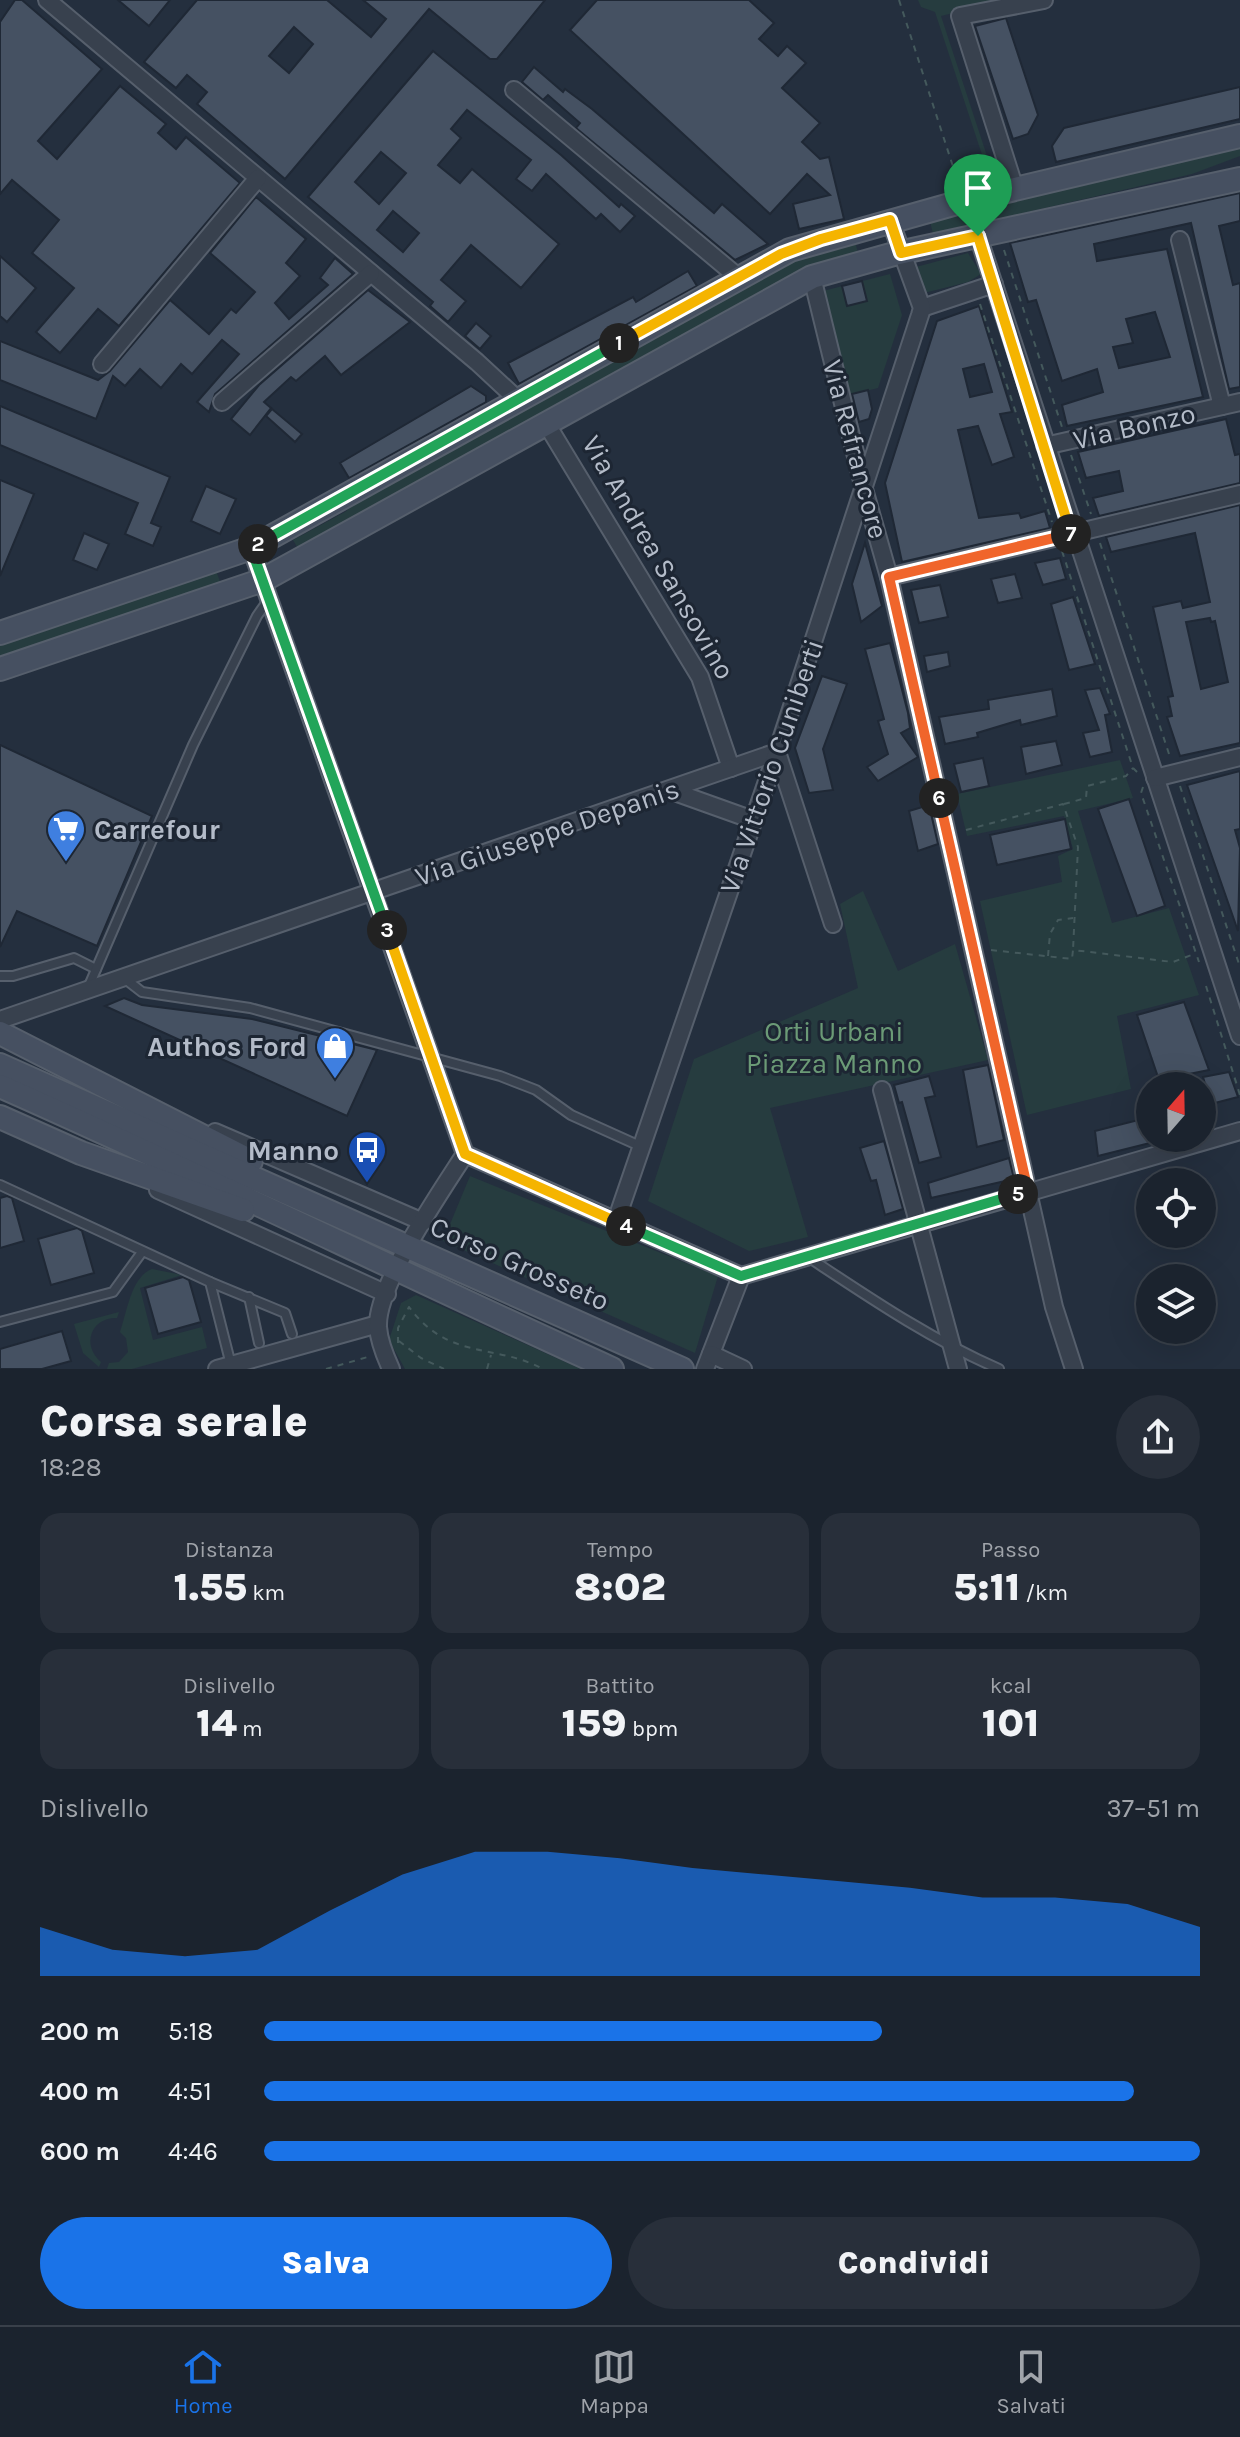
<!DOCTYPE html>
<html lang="it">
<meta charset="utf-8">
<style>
body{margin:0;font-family:Karla,sans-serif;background:#282f3a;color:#f1f3f6;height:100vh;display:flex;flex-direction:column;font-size:30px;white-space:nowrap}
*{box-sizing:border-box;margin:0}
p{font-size:26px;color:#a0a4aa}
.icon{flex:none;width:44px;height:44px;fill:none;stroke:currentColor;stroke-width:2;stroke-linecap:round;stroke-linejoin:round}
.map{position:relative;height:1369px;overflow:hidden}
.panel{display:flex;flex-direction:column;background:#1b232e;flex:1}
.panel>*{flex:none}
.needle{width:52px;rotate:20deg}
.fabs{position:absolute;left:1136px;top:1072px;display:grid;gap:16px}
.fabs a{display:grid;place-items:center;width:80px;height:80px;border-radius:50%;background:#1b232e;box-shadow:0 8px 32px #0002,0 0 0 2px #39404a;font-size:40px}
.pin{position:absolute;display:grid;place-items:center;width:68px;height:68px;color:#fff;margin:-82px -34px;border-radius:50% 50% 50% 0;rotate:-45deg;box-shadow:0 0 8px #0007}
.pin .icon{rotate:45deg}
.km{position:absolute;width:40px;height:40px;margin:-20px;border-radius:50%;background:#222;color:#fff;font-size:22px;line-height:40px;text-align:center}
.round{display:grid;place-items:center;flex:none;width:84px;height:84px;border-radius:42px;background:#282f3a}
.head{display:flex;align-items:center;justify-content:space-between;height:136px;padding:0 40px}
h1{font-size:44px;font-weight:800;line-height:60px}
.stats{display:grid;grid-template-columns:repeat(3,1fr);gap:12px;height:136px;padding:8px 40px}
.stats div{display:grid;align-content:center;border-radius:20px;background:#282f3a;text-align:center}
.stats b{font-size:40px;font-weight:800}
.stats small{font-size:22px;font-weight:400}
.stats p{font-size:22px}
.chart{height:224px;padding:16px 40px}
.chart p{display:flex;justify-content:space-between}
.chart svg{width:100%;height:144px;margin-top:8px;fill:#1a73e8;opacity:.7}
.action{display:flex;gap:16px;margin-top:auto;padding:16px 40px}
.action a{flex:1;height:92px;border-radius:48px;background:#1a73e8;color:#fff;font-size:32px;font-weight:800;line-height:92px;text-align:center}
.action a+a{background:#282f3a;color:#f1f3f6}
ul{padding:0 40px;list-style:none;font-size:26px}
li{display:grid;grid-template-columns:128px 96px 1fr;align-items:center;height:60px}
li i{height:20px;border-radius:10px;background:#1a73e8}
.menu{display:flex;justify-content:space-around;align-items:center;height:112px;border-top:2px solid #39404a;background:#1b232e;font-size:22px;color:#a0a4aa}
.menu a{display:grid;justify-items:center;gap:4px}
.menu .active{color:#1a73e8}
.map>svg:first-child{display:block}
.green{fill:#263c3f}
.building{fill:#455162;stroke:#1f2835;stroke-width:2;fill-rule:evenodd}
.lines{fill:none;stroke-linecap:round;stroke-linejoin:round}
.service-casing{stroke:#565f6c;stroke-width:12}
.minor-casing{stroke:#565f6c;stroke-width:20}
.secondary-casing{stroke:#565f6c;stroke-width:26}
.path{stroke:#44595c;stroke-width:2;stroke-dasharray:6 6;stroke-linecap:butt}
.service{stroke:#38414e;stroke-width:8}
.minor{stroke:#38414e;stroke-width:16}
.secondary{stroke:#465061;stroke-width:22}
.split-1-casing{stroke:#fff;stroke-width:16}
.split-2-casing{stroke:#fff;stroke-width:16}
.split-3-casing{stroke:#fff;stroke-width:16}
.split-4-casing{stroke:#fff;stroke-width:16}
.split-5-casing{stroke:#fff;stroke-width:16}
.split-6-casing{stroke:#fff;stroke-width:16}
.split-7-casing{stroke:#fff;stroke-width:16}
.split-8-casing{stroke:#fff;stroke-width:16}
.split-1{stroke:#f5b400;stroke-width:10}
.split-2{stroke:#22a559;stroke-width:10}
.split-3{stroke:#22a559;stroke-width:10}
.split-4{stroke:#f5b400;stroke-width:10}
.split-5{stroke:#22a559;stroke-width:10}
.split-6{stroke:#f0652b;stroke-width:10}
.split-7{stroke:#f0652b;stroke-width:10}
.split-8{stroke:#f5b400;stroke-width:10}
.labels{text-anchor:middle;stroke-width:6;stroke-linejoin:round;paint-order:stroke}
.street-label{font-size:28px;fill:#b4bcc9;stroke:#1d2633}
.poi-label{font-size:28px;font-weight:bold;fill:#b4bcc9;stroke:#1d2633;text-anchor:end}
.park-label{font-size:28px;fill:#6b9a76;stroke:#1d2633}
</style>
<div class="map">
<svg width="1240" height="1369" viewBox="0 0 1240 1369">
<rect width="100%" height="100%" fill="#242f3e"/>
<g class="green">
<path d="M918,0H1006L941,16L988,159L1001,157L1003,170L988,173L935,12L921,7Z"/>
<path d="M1240,145V156L1192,174L933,234L929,217Z"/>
<path d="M854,237L858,253L809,266L791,275L299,550L293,540L345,512L377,486L788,257Z"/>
<path d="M968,253L981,274L968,282L924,293L916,267Z"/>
<path d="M890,274L902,315L878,388L845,396L823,291Z"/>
<path d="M215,568L221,584L0,658V641Z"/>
<path d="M1120,760L1133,798L1078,811L1112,923L1169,908L1199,995L1117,1016L1131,1089L1027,1115L980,901L1062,882L1058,856L1073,849L1064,816L967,836L957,794Z"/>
<path d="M863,891L898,971L955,944L988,1060L770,1108L808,1237L749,1251L648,1201L694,1059L858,988L840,904Z"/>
<path d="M470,1176L718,1276L695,1353L443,1241Z"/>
<path d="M152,1269L182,1275L140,1288L153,1340L202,1327L207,1348L132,1369H107L109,1363L119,1362L128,1352L126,1338L120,1332C127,1312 131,1277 152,1269Z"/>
<path d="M416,1295L581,1369H405L389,1340L401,1303Z"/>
<path d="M119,1312L117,1318C91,1317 81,1345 101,1362L99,1367L83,1353L74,1324Z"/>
</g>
<g class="building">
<path d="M15,0H22L102,69L38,141L57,159L120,86L166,124L158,133L176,149L186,137L240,183L119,326L98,309L60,353L36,332L74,288L32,253L59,220L12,180L0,194V22Z"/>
<path d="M118,0H170L149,26Z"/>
<path d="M197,0H327L371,37L386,19L363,0H545L497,59H490L429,9L285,179L197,104L207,92L187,75L176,88L144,62ZM294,27L313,44L289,73L269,56Z"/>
<path d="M597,0H749L774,23L759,39L778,56L787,46L806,63L782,88L820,123L802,142L820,159L829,157L844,219L799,229L793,204L830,195L807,174L770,214L570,30Z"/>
<path d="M1006,18L1038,115L1028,134L1013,139L975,26Z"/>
<path d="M433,51L561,155L619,207L621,204L635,216L620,232L601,214L596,219L546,174L532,191L516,179L531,160L467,110L451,129L461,138L438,165L460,183L472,169L559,244L521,288L471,245L441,280L466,301L448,322L430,306L433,302L308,197ZM381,152L406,173L379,204L355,182ZM393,211L419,233L403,252L377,230Z"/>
<path d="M534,67L563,92L565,89L592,109L714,213L722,204L768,244L735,260L576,128L580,123L548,95L543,100L522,82Z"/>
<path d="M1240,87V119L1056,162L1052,146L1064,128Z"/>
<path d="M1240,193V221L1219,226L1233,285L1240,283V387L1229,389L1191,223L1094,244L1097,261L1167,249L1203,397L1067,426L1062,405L1103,392L1097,369L1062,381L1036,300L1028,302L1010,243ZM1155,312L1170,357L1119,368L1113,347L1133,343L1126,319Z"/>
<path d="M256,197L306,239L286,263L300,276L275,303L289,319L328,285L320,278L335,258L353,274L215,394L209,412L197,402L239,354L222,340L192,374L181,364L161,388L140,369L125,386L113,376L96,419L0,380V341L98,380L110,371L170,300L209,334L231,309L236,313L255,292L210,253Z"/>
<path d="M0,256L36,288L7,322L0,316Z"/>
<path d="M688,271L697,286L519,384L508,363L633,297L636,302Z"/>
<path d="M862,281L867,301L847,306L842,286Z"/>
<path d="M368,290L410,322L341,375L325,356L296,381L291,377L264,402L271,408L250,435L231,419L259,385Z"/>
<path d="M979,306L1012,412L1000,414L1014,457L992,465L978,426L958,430L979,518L1019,513L1021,518L1045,511L1050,528L902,562L885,483L937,321ZM984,364L992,392L970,397L963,369Z"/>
<path d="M476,323L491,336L480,349L465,336Z"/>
<path d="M471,386L486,396V402L349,478L340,463Z"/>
<path d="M868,390L872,409L869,419L859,422L852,394Z"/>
<path d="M0,406L170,477L151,523L161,527L153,546L125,534L138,503L0,445Z"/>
<path d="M272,409L302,434L295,442L266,416Z"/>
<path d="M1226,419L1235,455L1240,454V483L1099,516L1093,498L1123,491L1119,471L1086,478L1078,452Z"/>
<path d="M0,480L34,494L0,576Z"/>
<path d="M206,486L236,499L220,534L191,521Z"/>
<path d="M1240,505V743L1180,756L1167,717L1172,716L1168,697L1173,696L1153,607L1181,601L1183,608L1210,602L1195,533L1111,552L1106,537ZM1210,618L1211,622L1215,621L1228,682L1201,689L1186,622Z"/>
<path d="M84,533L109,544L97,570L73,560Z"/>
<path d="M865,543L882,606L861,622L852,584Z"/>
<path d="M1060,558L1066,579L1043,585L1035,563Z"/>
<path d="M1015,574L1022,598L998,603L991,579Z"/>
<path d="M940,585L948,617L919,623L911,590Z"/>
<path d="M1073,597L1095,664L1069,670L1051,604Z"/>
<path d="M890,643L908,713L910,728L901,733L918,757L878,781L867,767L888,754L878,721L884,719L865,649Z"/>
<path d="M948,652L950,666L927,672L924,656Z"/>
<path d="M822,676L847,684L823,749L833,790L809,793L795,748Z"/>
<path d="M1100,688L1110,714L1105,715L1112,752L1090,757L1083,733L1099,730L1085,690Z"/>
<path d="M1052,689L1057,716L1021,725L1020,720L977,733L978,737L945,744L939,717L989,709L988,700Z"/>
<path d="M1056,741L1062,765L1026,774L1021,747Z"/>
<path d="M0,745L152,816L97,946L17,911L0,947Z"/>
<path d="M983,758L989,786L961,792L954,764Z"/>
<path d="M1240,771V829L1235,830L1240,848L1238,931L1187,785Z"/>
<path d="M1129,799L1165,906L1137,916L1098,809Z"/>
<path d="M929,805L938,844L918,851L909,811Z"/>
<path d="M1065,819L1071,849L997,865L990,835Z"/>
<path d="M124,998L142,1005L252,1019L377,1050L347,1116L105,1006Z"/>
<path d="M1184,1002L1209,1070L1159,1080L1137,1015Z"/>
<path d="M988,1065L1004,1140L977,1147L963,1070Z"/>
<path d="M1229,1072L1238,1097L1211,1104L1203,1077Z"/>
<path d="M929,1076L935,1096L925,1098L941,1157L919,1163L902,1102L899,1103L894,1085Z"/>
<path d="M1150,1117V1143L1098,1156L1095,1131Z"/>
<path d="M884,1141L903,1209L885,1215L876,1180L871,1181L860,1148Z"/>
<path d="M1009,1158L1014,1179L931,1198L928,1183Z"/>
<path d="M7,1196L12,1198L24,1241L0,1248V1198Z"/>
<path d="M77,1228L82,1231L94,1273L51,1285L38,1239Z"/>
<path d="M183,1277L189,1280L201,1322L158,1334L145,1288Z"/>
<path d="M62,1331L71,1361L42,1369H0V1349Z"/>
</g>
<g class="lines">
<defs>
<g id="service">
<path d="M0,976H13L74,958L96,969"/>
<path d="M124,978L142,992L250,1008L500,1076L536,1090L571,1115L642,1147"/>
<path d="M88,988L193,745L257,616L269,599"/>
<path d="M0,1185L210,1282L231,1365"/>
<path d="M808,1257C870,1298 930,1339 999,1369"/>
<path d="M210,1282L285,1313L292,1334"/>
<path d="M249,1297L259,1343"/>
<path d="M0,1322L113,1292L142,1252"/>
</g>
<g id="minor">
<path d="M47,0L477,362L517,399"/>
<path d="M514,90L738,277"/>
<path d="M1015,189L960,16L1044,0"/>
<path d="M978,236L1240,1036"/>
<path d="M1180,240L1222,406"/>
<path d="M812,277L864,489L889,577L1054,1307L1074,1369"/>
<path d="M922,308L994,284"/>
<path d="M102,364L258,178"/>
<path d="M222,402L371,273"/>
<path d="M546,423L700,677L731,768"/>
<path d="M1045,446L1240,402"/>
<path d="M251,548L465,1154"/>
<path d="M889,577L1240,494"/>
<path d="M1155,778L1240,757"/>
<path d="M669,790L753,820"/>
<path d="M0,1020L777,752L833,924"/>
<path d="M882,1090L958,1369"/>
<path d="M215,1132L423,1222"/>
<path d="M465,1154L741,1276L705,1369"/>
<path d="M158,1190L387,1294"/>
<path d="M616,1221L777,752L920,315L922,308L890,220"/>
<path d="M741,1276L1240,1131"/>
<path d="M711,1354L743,1369"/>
<path d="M217,1369L378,1324"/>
<path d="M391,1369C385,1356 379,1341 378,1327C376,1285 442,1190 465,1154"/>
</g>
<g id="secondary">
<path d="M0,633L251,548L790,250L964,201L1240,136"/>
<path d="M0,669L263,580L812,277L894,254L1240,179"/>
<path d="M0,1033L251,1161"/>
<path d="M0,1065L682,1369"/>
<path d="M0,1086C206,1177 407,1276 612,1369"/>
<path d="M0,1117L81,1153L243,1210"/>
</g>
</defs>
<use href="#service" class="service-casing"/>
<use href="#minor" class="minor-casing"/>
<use href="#secondary" class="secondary-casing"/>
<g class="path">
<path d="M899,0L959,185"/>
<path d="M1004,250L1062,427"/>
<path d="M980,304L1052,522"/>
<path d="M1071,455L1091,514"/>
<path d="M1100,543L1170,757"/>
<path d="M1062,551L1133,768L1139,774"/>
<path d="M1180,786L1240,967"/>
<path d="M1143,787L1141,793L1199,962"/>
<path d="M1064,804L1086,798L1087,786L1126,776L1133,768"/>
<path d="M966,830L1063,804L1078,847L1073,950"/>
<path d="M991,950L1072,959L1073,950L1173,962L1194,954"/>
<path d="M1048,956L1050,934L1058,920L1073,918"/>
<path d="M1206,986L1240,1095"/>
<path d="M399,1341L421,1358L444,1369"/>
<path d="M398,1343V1328L409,1307C449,1361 495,1343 543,1369"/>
<path d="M326,1369L371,1356"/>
<path d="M487,1369L491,1355"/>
</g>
<use href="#service" class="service"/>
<use href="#minor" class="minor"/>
<use href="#secondary" class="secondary"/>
</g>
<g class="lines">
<defs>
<path id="split-1" d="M619,343L781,254L821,239L890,220L901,253L978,236"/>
<path id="split-2" d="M258,544L619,343"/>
<path id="split-3" d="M258,544L251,548L387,930"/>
<path id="split-4" d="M387,930L465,1154L626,1226"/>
<path id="split-5" d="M626,1226L741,1276L1018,1194"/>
<path id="split-6" d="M939,798L1028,1191L1018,1194"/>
<path id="split-7" d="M939,798L889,577L1071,534"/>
<path id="split-8" d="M978,236L1071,534"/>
</defs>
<use href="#split-1" class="split-1-casing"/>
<use href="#split-2" class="split-2-casing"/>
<use href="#split-3" class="split-3-casing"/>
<use href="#split-4" class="split-4-casing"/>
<use href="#split-5" class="split-5-casing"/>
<use href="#split-6" class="split-6-casing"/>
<use href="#split-7" class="split-7-casing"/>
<use href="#split-8" class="split-8-casing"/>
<use href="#split-1" class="split-1"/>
<use href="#split-2" class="split-2"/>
<use href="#split-3" class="split-3"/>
<use href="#split-4" class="split-4"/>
<use href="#split-5" class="split-5"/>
<use href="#split-6" class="split-6"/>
<use href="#split-7" class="split-7"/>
<use href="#split-8" class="split-8"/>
</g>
<defs>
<symbol id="supermarket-pin" viewBox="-11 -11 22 30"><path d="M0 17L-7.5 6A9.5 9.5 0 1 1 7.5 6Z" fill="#3f7fe0" stroke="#1d2633"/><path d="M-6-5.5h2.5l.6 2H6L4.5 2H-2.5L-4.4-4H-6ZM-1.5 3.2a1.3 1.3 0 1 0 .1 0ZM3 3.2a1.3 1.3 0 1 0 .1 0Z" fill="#fff"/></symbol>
<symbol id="shop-pin" viewBox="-11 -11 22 30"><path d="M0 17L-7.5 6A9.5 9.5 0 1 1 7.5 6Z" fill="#3f7fe0" stroke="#1d2633"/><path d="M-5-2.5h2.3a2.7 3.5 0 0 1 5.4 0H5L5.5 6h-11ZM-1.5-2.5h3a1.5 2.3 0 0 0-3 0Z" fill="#fff"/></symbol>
<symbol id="bus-pin" viewBox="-11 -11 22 30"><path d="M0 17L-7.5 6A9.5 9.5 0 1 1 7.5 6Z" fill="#1a4fb4" stroke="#1d2633"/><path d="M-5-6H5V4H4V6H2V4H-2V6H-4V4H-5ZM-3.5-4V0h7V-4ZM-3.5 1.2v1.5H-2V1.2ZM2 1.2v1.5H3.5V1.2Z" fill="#fff"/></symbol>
</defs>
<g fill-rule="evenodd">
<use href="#supermarket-pin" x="44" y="807" width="44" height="60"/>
<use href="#shop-pin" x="313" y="1024" width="44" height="60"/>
<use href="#bus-pin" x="345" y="1128" width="44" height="60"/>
</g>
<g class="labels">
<g class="street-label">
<text transform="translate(1134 426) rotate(-13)" y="10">Via Bonzo</text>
<text transform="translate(856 449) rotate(75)" y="10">Via Refrancore</text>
<text transform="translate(659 557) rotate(60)" y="10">Via Andrea Sansovino</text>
<text transform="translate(771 766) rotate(-71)" y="10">Via Vittorio Cuniberti</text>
<text transform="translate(547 832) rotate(-19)" y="10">Via Giuseppe Depanis</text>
<text transform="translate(520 1263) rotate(24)" y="10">Corso Grosseto</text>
</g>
<g class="poi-label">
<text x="94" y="839" text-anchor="start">Carrefour</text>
<text x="307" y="1056">Authos Ford</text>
<text x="339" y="1160">Manno</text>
</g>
<g class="park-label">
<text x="834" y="1041">Orti Urbani<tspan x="834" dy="32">Piazza Manno</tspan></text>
</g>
</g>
</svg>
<div class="fabs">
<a><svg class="needle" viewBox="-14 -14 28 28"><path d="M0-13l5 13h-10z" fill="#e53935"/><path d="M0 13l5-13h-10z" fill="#a0a4aa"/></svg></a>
<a><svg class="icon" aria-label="locate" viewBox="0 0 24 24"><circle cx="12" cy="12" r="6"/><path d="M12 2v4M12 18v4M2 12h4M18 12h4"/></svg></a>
<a><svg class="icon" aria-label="layers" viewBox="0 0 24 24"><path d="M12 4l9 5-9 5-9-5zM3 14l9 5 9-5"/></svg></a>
</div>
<div class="pin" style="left:978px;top:236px;background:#1e9e55"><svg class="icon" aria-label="arrive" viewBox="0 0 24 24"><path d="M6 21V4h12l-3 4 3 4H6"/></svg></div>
<b class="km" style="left:619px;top:343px">1</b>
<b class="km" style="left:258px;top:544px">2</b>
<b class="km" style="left:387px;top:930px">3</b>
<b class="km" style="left:626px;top:1226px">4</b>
<b class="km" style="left:1018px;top:1194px">5</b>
<b class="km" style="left:939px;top:798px">6</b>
<b class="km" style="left:1071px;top:534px">7</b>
</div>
<section class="panel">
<div class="head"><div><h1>Corsa serale</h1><p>18:28</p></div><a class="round"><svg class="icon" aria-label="share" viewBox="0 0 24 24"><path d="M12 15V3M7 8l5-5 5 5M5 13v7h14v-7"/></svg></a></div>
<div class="stats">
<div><p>Distanza</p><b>1.55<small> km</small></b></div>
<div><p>Tempo</p><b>8:02</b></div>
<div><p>Passo</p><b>5:11<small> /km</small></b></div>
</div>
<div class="stats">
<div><p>Dislivello</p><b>14<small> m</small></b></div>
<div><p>Battito</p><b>159<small> bpm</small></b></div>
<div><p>kcal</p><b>101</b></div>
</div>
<div class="chart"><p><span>Dislivello</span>37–51 m</p>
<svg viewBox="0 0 160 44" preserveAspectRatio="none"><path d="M0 44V29L10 36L20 38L30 36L40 24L50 13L60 6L70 6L80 8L90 11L100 13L110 15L120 17L130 20L140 20L150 22L160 29V44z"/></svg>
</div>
<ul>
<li><b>200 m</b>5:18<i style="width:66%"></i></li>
<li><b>400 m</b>4:51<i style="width:93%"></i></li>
<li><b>600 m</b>4:46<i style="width:100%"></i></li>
</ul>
<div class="action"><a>Salva</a><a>Condividi</a></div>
</section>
<nav class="menu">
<a class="active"><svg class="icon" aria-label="home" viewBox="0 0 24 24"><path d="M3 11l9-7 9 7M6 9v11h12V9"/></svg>Home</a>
<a><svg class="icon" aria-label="map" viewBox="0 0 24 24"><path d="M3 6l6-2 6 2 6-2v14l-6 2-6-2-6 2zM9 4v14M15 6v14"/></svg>Mappa</a>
<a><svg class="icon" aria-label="saved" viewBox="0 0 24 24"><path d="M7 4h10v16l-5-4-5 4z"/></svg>Salvati</a>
</nav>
